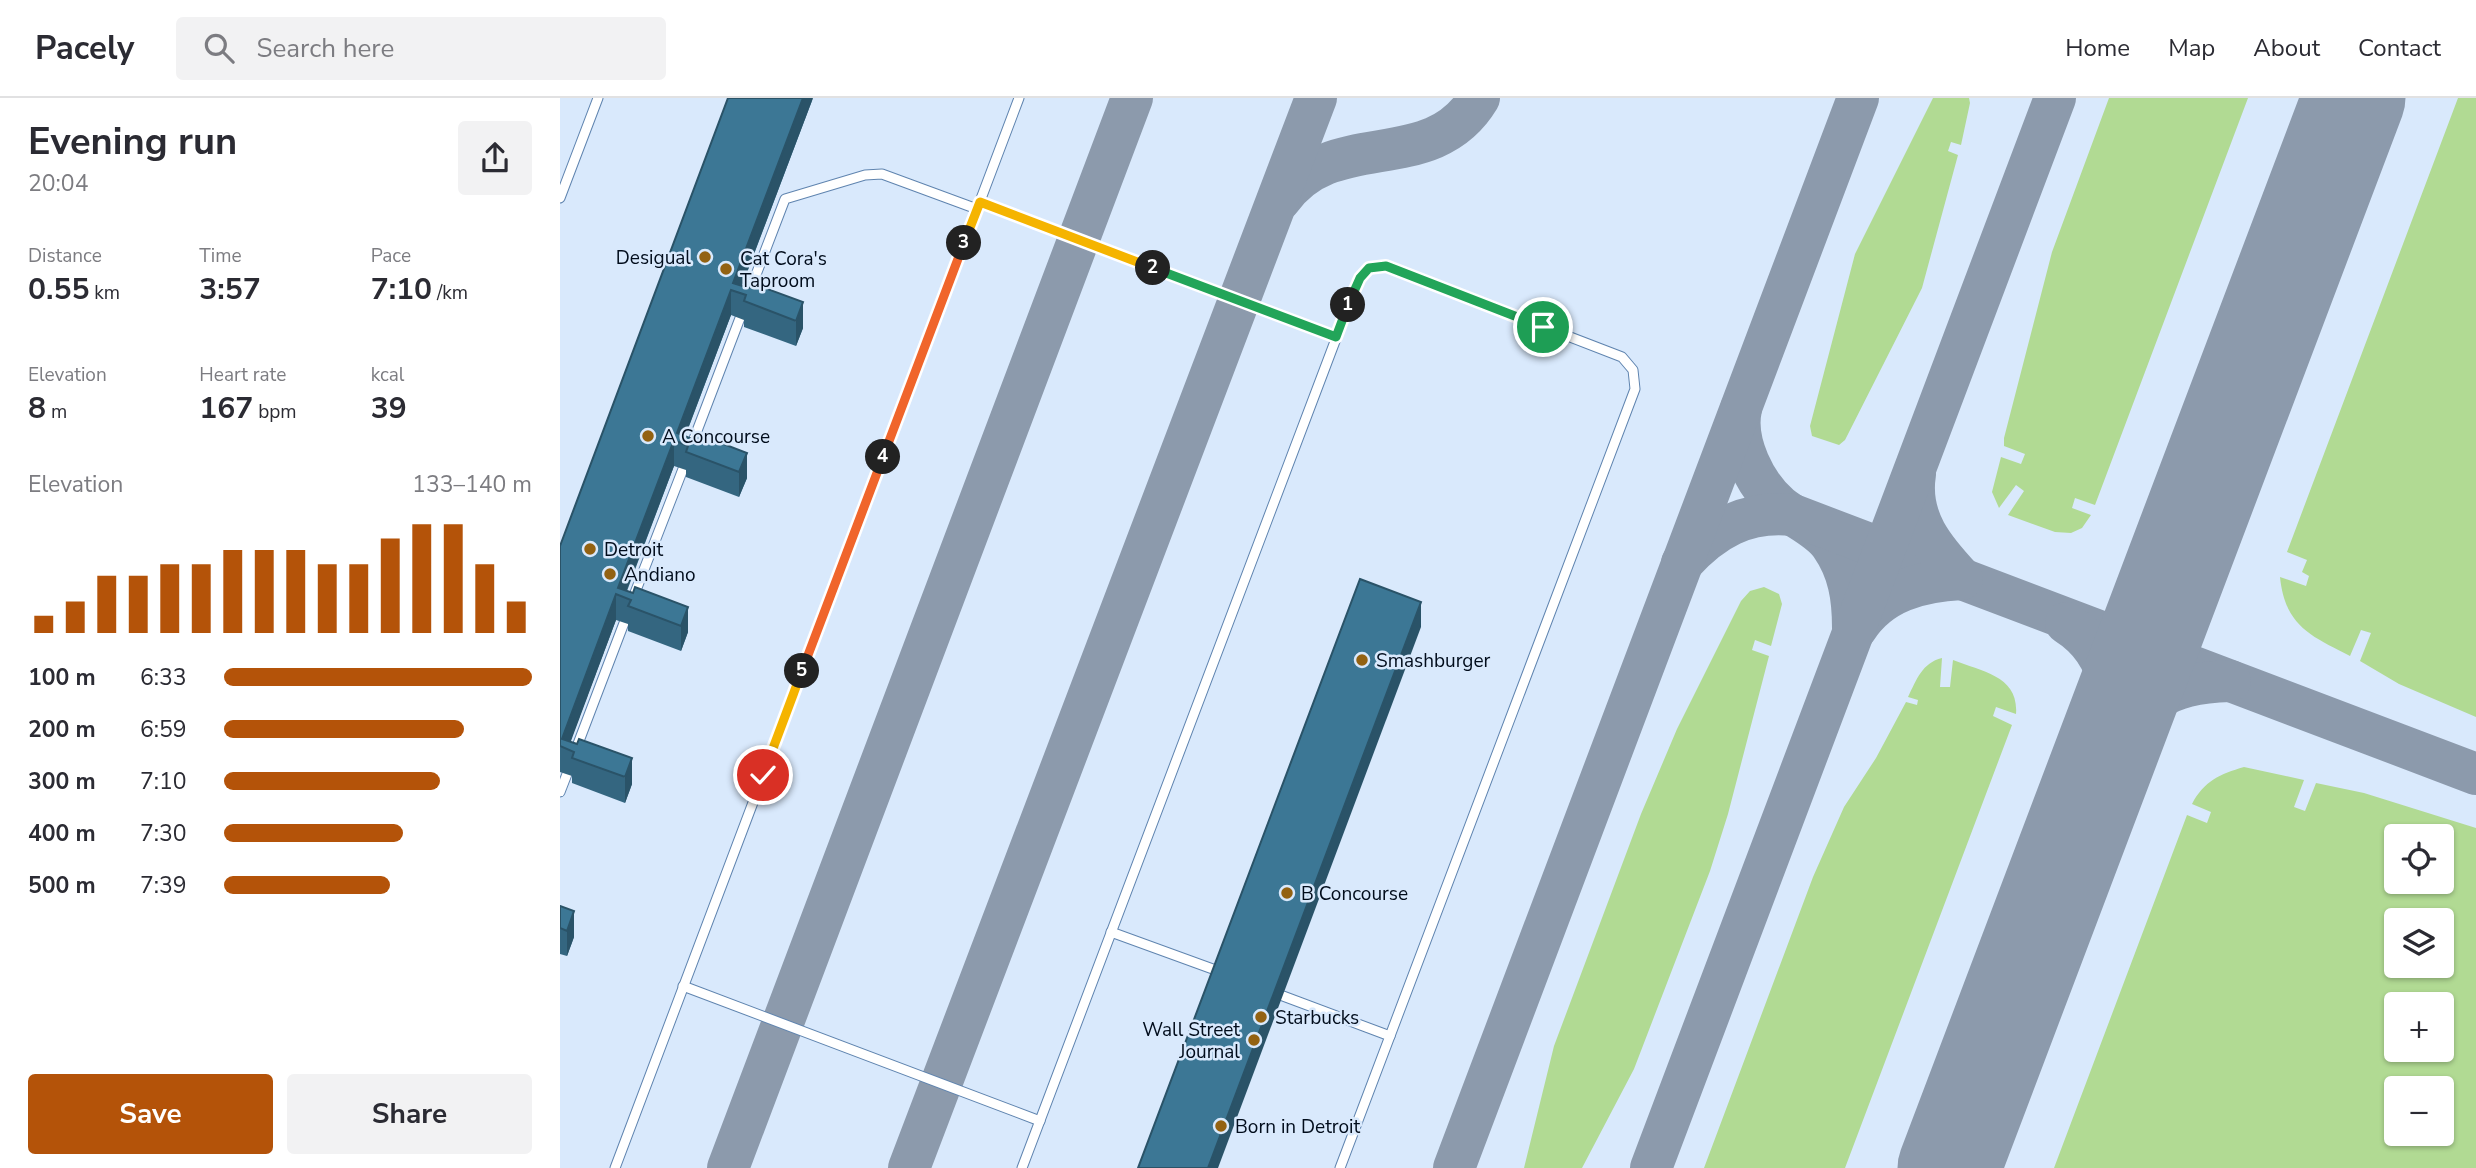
<!DOCTYPE html>
<meta charset="utf-8">
<style>
body{margin:0;font-family:"Nunito Sans",sans-serif;background:#f2f2f3;color:#2b2b33;height:100vh;display:flex;flex-direction:column;font-size:26px;white-space:nowrap}
*{box-sizing:border-box;margin:0}
p{font-size:23px;color:#7c7c81}
.icon{flex:none;width:38px;height:38px;fill:none;stroke:currentColor;stroke-width:2;stroke-linecap:round;stroke-linejoin:round}
.map{position:relative;flex:1;overflow:hidden}
.details{display:flex;flex-direction:column;background:#fff;width:560px}
.details>*{flex:none}
.tools{position:absolute;left:1824px;top:726px;display:grid;gap:14px}
.tools a{display:grid;place-items:center;width:70px;height:70px;border-radius:7px;background:#fff;box-shadow:0 2px 5px #0004;font-size:35px}
.pin{position:absolute;display:grid;place-items:center;width:60px;height:60px;color:#fff;margin:-30px;border:4px solid #fff;border-radius:50%;box-shadow:0 2px 7px #0007}
.km{position:absolute;width:35px;height:35px;margin:-18px;border-radius:50%;background:#222;color:#fff;font-size:19px;line-height:35px;text-align:center}
.round{display:grid;place-items:center;flex:none;width:74px;height:74px;border-radius:7px;background:#f2f2f3}
.summary{display:flex;align-items:center;justify-content:space-between;height:119px;padding:0 28px}
h1{font-size:38px;font-weight:700;line-height:52px}
.metrics{display:grid;grid-template-columns:repeat(3,1fr);gap:10px;height:119px;padding:7px 28px}
.metrics div{display:grid;align-content:center}
.metrics b{font-size:30px;font-weight:700}
.metrics small{font-size:19px;font-weight:400}
.metrics p{font-size:19px}
.chart{height:196px;padding:14px 28px}
.chart p{display:flex;justify-content:space-between}
.chart svg{width:100%;height:126px;margin-top:7px;stroke:#b45309;stroke-width:6}
.button{display:flex;gap:14px;margin-top:auto;padding:14px 28px}
.button a{flex:1;height:80px;border-radius:7px;background:#b45309;color:#fff;font-size:28px;font-weight:700;line-height:80px;text-align:center}
.button a+a{background:#f2f2f3;color:#2b2b33}
ul{padding:0 28px;list-style:none;font-size:23px}
li{display:grid;grid-template-columns:112px 84px 1fr;align-items:center;height:52px}
li i{height:18px;border-radius:9px;background:#b45309}
header{display:flex;align-items:center;gap:42px;box-sizing:border-box;height:98px;padding:0 35px;background:#fff;border-bottom:2px solid #e1e1e2}
header strong{font-size:33px}
nav{display:flex;gap:38px;margin-inline-start:auto;font-size:24px}
.search{width:490px;height:63px;background:#f2f2f3;display:flex;align-items:center;gap:18px;box-sizing:border-box;padding:0 24px;border-radius:7px;color:#7c7c81;font-size:26px}
main{display:flex;flex:1;min-height:0}
.map>svg:first-child{display:block}
.green{fill:#b1da93;fill-rule:evenodd}
.lines{fill:none;stroke-linecap:round;stroke-linejoin:round}
.taxiway{stroke:#8c9aac;stroke-width:42}
.runway{stroke:#8c9aac;stroke-width:103}
.service-casing{stroke:#5f84af;stroke-width:11}
.service{stroke:#fff;stroke-width:9}
.wall{fill:#346680}
.shaded-wall{fill:#2a5368}
.building{fill:#3c7795;stroke:#2a5368;stroke-width:2}
.split-1-casing{stroke:#fff;stroke-width:14}
.split-2-casing{stroke:#fff;stroke-width:14}
.split-3-casing{stroke:#fff;stroke-width:14}
.split-4-casing{stroke:#fff;stroke-width:14}
.split-5-casing{stroke:#fff;stroke-width:14}
.split-6-casing{stroke:#fff;stroke-width:14}
.split-1{stroke:#22a559;stroke-width:9}
.split-2{stroke:#22a559;stroke-width:9}
.split-3{stroke:#f5b400;stroke-width:9}
.split-4{stroke:#f0652b;stroke-width:9}
.split-5{stroke:#f0652b;stroke-width:9}
.split-6{stroke:#f5b400;stroke-width:9}
.poi-dot{fill:#936212;stroke:#d9e9fc;stroke-width:2.5}
.labels{text-anchor:middle;stroke-width:5;stroke-linejoin:round;paint-order:stroke}
.poi-label{font-size:19px;fill:#010c1b;stroke:#d9e9fc;text-anchor:start}
</style>
<header>
<strong>Pacely</strong>
<div class="search"><svg class="icon" aria-label="search" viewBox="0 0 24 24"><circle cx="10" cy="10" r="6"/><path d="M15 15l6 6"/></svg>Search here</div>
<nav><a>Home</a><a>Map</a><a>About</a><a>Contact</a></nav>
</header>
<main>
<section class="details">
<div class="summary"><div><h1>Evening run</h1><p>20:04</p></div><a class="round"><svg class="icon" aria-label="share" viewBox="0 0 24 24"><path d="M12 15V3M7 8l5-5 5 5M5 13v7h14v-7"/></svg></a></div>
<div class="metrics">
<div><p>Distance</p><b>0.55<small> km</small></b></div>
<div><p>Time</p><b>3:57</b></div>
<div><p>Pace</p><b>7:10<small> /km</small></b></div>
</div>
<div class="metrics">
<div><p>Elevation</p><b>8<small> m</small></b></div>
<div><p>Heart rate</p><b>167<small> bpm</small></b></div>
<div><p>kcal</p><b>39</b></div>
</div>
<div class="chart"><p><span>Elevation</span>133–140 m</p>
<svg viewBox="0 0 160 44" preserveAspectRatio="none"><path d="M5 44V38M15 44V33M25 44V24M35 44V24M45 44V20M55 44V20M65 44V15M75 44V15M85 44V15M95 44V20M105 44V20M115 44V11M125 44V6M135 44V6M145 44V20M155 44V33"/></svg>
</div>
<ul>
<li><b>100 m</b>6:33<i style="width:100%"></i></li>
<li><b>200 m</b>6:59<i style="width:78%"></i></li>
<li><b>300 m</b>7:10<i style="width:70%"></i></li>
<li><b>400 m</b>7:30<i style="width:58%"></i></li>
<li><b>500 m</b>7:39<i style="width:54%"></i></li>
</ul>
<div class="button"><a>Save</a><a>Share</a></div>
</section>
<div class="map">
<svg width="1916" height="1070" viewBox="0 0 1916 1070">
<rect width="100%" height="100%" fill="#d9e9fc"/>
<g class="green">
<path d="M1373,0H1409L1410,5L1401,47L1391,44L1388,53L1398,57L1362,190L1285,342L1279,347L1252,338L1250,328L1295,156Z"/>
<path d="M1549,0H1688L1535,407L1515,400L1512,410L1531,417L1522,430L1511,435L1495,434L1448,417L1464,393L1456,387L1439,410L1432,394L1441,359L1461,366L1465,356L1444,348V340L1492,154Z"/>
<path d="M1898,0H1916V619L1839,586L1800,563L1811,535L1801,532L1790,558C1751,538 1725,528 1720,479L1746,488L1749,478L1742,474L1747,462L1727,454Z"/>
<path d="M1204,489L1219,496L1222,506L1211,548L1195,542L1192,552L1209,558L1168,716L1150,773L1074,971L1022,1070H964L994,948L1081,716L1117,631L1181,503L1190,493Z"/>
<path d="M1382,560L1380,589H1390L1393,562C1423,574 1459,578 1456,616L1436,609L1433,618L1452,627L1285,1070H1144L1253,779L1284,709L1316,660L1346,604L1357,607L1358,602L1348,599C1357,581 1362,565 1382,560Z"/>
<path d="M1684,669L1744,682L1734,709L1745,713L1756,685L1804,695L1916,730V1070H1494L1627,717L1647,725L1651,714L1632,706C1644,683 1660,676 1684,669ZM1836,738H1881V784H1836ZM1836,822H1881V868H1836ZM1881,906V952H1836V906ZM1881,990V1036H1836V990Z"/>
</g>
<g class="lines">
<g class="taxiway">
<path d="M720,102C773,27 871,80 919,0"/>
<path d="M1181,311C1174,344 1195,387 1220,408C1236,421 1259,430 1271,447C1289,473 1293,499 1293,530"/>
<path d="M1122,465C1153,431 1186,412 1233,417L1916,676"/>
<path d="M1506,525C1561,560 1554,613 1541,669"/>
<path d="M1296,531C1320,493 1361,483 1402,481C1374,451 1348,421 1355,376"/>
<path d="M1546,657C1583,605 1603,585 1670,583"/>
<path d="M168,1070L572,0"/>
<path d="M349,1070L756,0"/>
<path d="M894,1070L1298,0"/>
<path d="M1091,1070L1495,0"/>
</g>
<path class="runway" d="M1389,1070L1794,0"/>
<defs>
<g id="service">
<path d="M0,100L38,0"/>
<path d="M420,104L776,239"/>
<path d="M189,195L225,101L305,77L322,76L417,111"/>
<path d="M132,346L180,220"/>
<path d="M73,500L123,371"/>
<path d="M16,651L64,525"/>
<path d="M0,694L7,676"/>
<path d="M551,834L661,874"/>
<path d="M123,888L480,1023"/>
<path d="M723,898L830,938"/>
<path d="M55,1070L459,0"/>
<path d="M462,1070L788,209L800,179L809,170L826,168L1062,259L1073,272L1075,291L780,1070"/>
</g>
</defs>
<use href="#service" class="service-casing"/>
<use href="#service" class="service"/>
</g>
<g class="wall">
<path d="M253,0L182,188L189,190L191,185L243,230L236,248L184,229V222L171,217L125,339L132,341L135,335L187,380L179,399L126,379V372L114,368L67,493L73,495L75,489L128,534L121,553L68,533V526L56,522L10,644L17,646L19,641L72,686L65,705L12,685V678L0,674V448Z"/>
<path d="M0,808L14,839L7,858L0,856Z"/>
</g>
<g class="shaded-wall">
<path d="M243,0H253L179,195L173,185Z"/>
<path d="M171,192V217L122,346L117,335Z"/>
<path d="M243,204V230L236,248V223Z"/>
<path d="M114,342V368L64,499L58,490Z"/>
<path d="M187,355V380L179,399V374Z"/>
<path d="M56,496V522L8,651L2,641Z"/>
<path d="M861,504V529L658,1070H648Z"/>
<path d="M128,509V534L121,553V528Z"/>
<path d="M72,660V686L65,705V679Z"/>
<path d="M14,813V839L7,858V833Z"/>
</g>
<g class="building">
<path d="M168,0H243L173,185L189,190L191,185L243,204L236,223L184,203L186,197L171,192L117,335L132,341L135,335L187,355L179,374L126,354L128,348L114,342L58,490L73,495L75,489L128,509L121,528L68,508L71,502L56,496L2,641L17,646L19,641L72,660L65,679L12,660L14,654L0,648V448Z"/>
<path d="M800,481L861,504L648,1070H578Z"/>
<path d="M0,808L14,813L7,833L0,830Z"/>
</g>
<g class="lines">
<defs>
<path id="split-1" d="M788,207L800,180L809,170L826,168L983,229"/>
<path id="split-2" d="M593,170L776,239L788,207"/>
<path id="split-3" d="M404,145L420,104L593,170"/>
<path id="split-4" d="M323,359L404,145"/>
<path id="split-5" d="M242,573L323,359"/>
<path id="split-6" d="M203,677L242,573"/>
</defs>
<use href="#split-1" class="split-1-casing"/>
<use href="#split-2" class="split-2-casing"/>
<use href="#split-3" class="split-3-casing"/>
<use href="#split-4" class="split-4-casing"/>
<use href="#split-5" class="split-5-casing"/>
<use href="#split-6" class="split-6-casing"/>
<use href="#split-1" class="split-1"/>
<use href="#split-2" class="split-2"/>
<use href="#split-3" class="split-3"/>
<use href="#split-4" class="split-4"/>
<use href="#split-5" class="split-5"/>
<use href="#split-6" class="split-6"/>
</g>
<g class="poi-dot">
<circle cx="145" cy="159" r="7"/>
<circle cx="166" cy="171" r="7"/>
<circle cx="88" cy="338" r="7"/>
<circle cx="30" cy="451" r="7"/>
<circle cx="50" cy="476" r="7"/>
<circle cx="802" cy="562" r="7"/>
<circle cx="727" cy="795" r="7"/>
<circle cx="701" cy="919" r="7"/>
<circle cx="694" cy="942" r="7"/>
<circle cx="661" cy="1028" r="7"/>
</g>
<g class="labels">
<g class="poi-label">
<text x="131" y="166" text-anchor="end">Desigual</text>
<text x="180" y="167">Cat Cora's<tspan x="180" dy="22">Taproom</tspan></text>
<text x="102" y="345">A Concourse</text>
<text x="44" y="458">Detroit</text>
<text x="64" y="483">Andiano</text>
<text x="816" y="569">Smashburger</text>
<text x="741" y="802">B Concourse</text>
<text x="715" y="926">Starbucks</text>
<text x="680" y="938" text-anchor="end">Wall Street<tspan x="680" dy="22">Journal</tspan></text>
<text x="675" y="1035">Born in Detroit</text>
</g>
</g>
</svg>
<div class="tools">
<a><svg class="icon" aria-label="locate" viewBox="0 0 24 24"><circle cx="12" cy="12" r="6"/><path d="M12 2v4M12 18v4M2 12h4M18 12h4"/></svg></a>
<a><svg class="icon" aria-label="layers" viewBox="0 0 24 24"><path d="M12 4l9 5-9 5-9-5zM3 14l9 5 9-5"/></svg></a>
<a>+</a>
<a>−</a>
</div>
<div class="pin" style="left:983px;top:229px;background:#1e9e55"><svg class="icon" aria-label="arrive" viewBox="0 0 24 24"><path d="M6 21V4h12l-3 4 3 4H6"/></svg></div>
<div class="pin" style="left:203px;top:677px;background:#d93025"><svg class="icon" aria-label="check" viewBox="0 0 24 24"><path d="M5 12l5 5 9-10"/></svg></div>
<b class="km" style="left:788px;top:207px">1</b>
<b class="km" style="left:593px;top:170px">2</b>
<b class="km" style="left:404px;top:145px">3</b>
<b class="km" style="left:323px;top:359px">4</b>
<b class="km" style="left:242px;top:573px">5</b>
</div>
</main>
